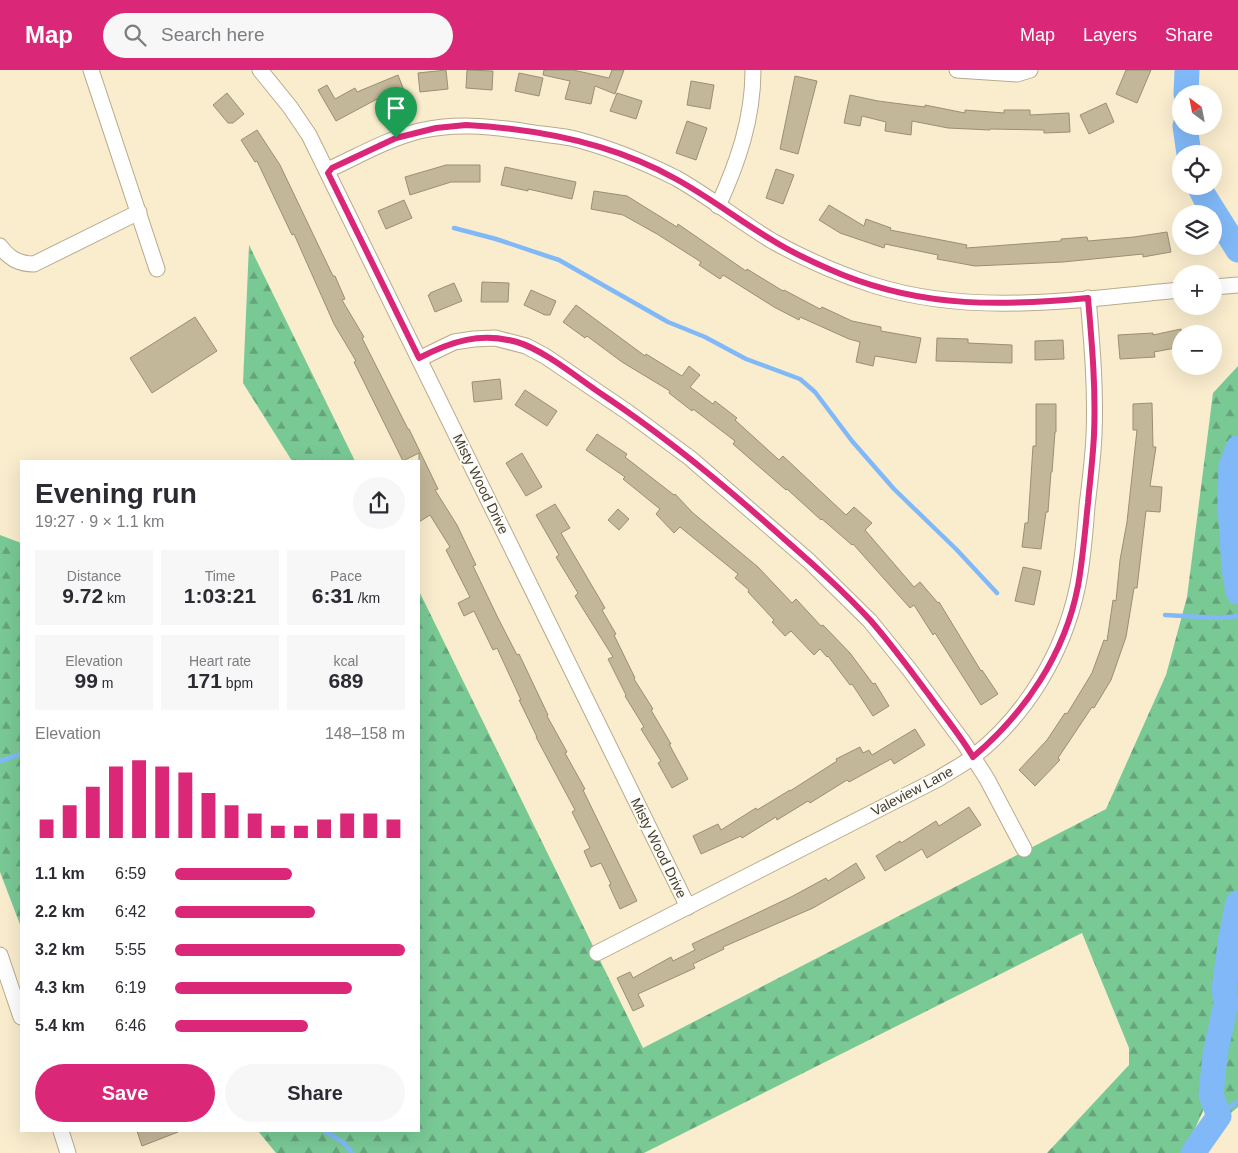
<!DOCTYPE html>
<meta charset="utf-8">
<style>
body{margin:0;font-family:Arial,sans-serif;background:#f7f7f7;color:#2b2b33;height:100vh;display:flex;flex-direction:column;font-size:19px;white-space:nowrap}
*{box-sizing:border-box;margin:0}
p{font-size:16px;color:#7c7c81}
.icon{flex:none;width:28px;height:28px;fill:none;stroke:currentColor;stroke-width:2;stroke-linecap:round;stroke-linejoin:round}
.map{position:relative;flex:1;overflow:hidden}
.panel{position:absolute;left:20px;top:390px;width:400px;height:672px;display:flex;flex-direction:column;background:#fff;border-radius:0px;box-shadow:0 5px 20px #0002}
.panel>*{flex:none}
.needle{width:32px;rotate:328deg}
.tools{position:absolute;left:1172px;top:15px;display:grid;gap:10px}
.tools a{display:grid;place-items:center;width:50px;height:50px;border-radius:50%;background:#fff;box-shadow:0 5px 20px #0002;font-size:25px}
.pin{position:absolute;display:grid;place-items:center;width:42px;height:42px;color:#fff;margin:-51px -21px;border-radius:50% 50% 50% 0;rotate:-45deg;box-shadow:0 0 5px #0007}
.pin .icon{rotate:45deg}
.round{display:grid;place-items:center;flex:none;width:52px;height:52px;border-radius:26px;background:#f7f7f7}
.summary{display:flex;align-items:center;justify-content:space-between;height:85px;padding:0 15px}
h1{font-size:28px;font-weight:600;line-height:38px}
.metrics{display:grid;grid-template-columns:repeat(3,1fr);gap:8px;height:85px;padding:5px 15px}
.metrics div{display:grid;align-content:center;border-radius:0px;background:#f7f7f7;text-align:center}
.metrics b{font-size:21px;font-weight:600}
.metrics small{font-size:14px;font-weight:400}
.metrics p{font-size:14px}
.chart{height:140px;padding:10px 15px}
.chart p{display:flex;justify-content:space-between}
.chart svg{width:100%;height:90px;margin-top:5px;stroke:#db2777;stroke-width:6}
.primary-button{display:flex;gap:10px;margin-top:auto;padding:10px 15px}
.primary-button a{flex:1;height:58px;border-radius:30px;background:#db2777;color:#fff;font-size:20px;font-weight:600;line-height:58px;text-align:center}
.primary-button a+a{background:#f7f7f7;color:#2b2b33}
ul{padding:0 15px;list-style:none;font-size:16px}
li{display:grid;grid-template-columns:80px 60px 1fr;align-items:center;height:38px}
li i{height:12px;border-radius:6px;background:#db2777}
header{display:flex;align-items:center;gap:30px;box-sizing:border-box;height:70px;padding:0 25px;background:#db2777;color:#fff}
header strong{font-size:24px}
nav{display:flex;gap:28px;margin-inline-start:auto;font-size:18px}
.search{width:350px;height:45px;background:#f7f7f7;display:flex;align-items:center;gap:12px;box-sizing:border-box;padding:0 18px;border-radius:28px;color:#7c7c81;font-size:19px}
.map>svg:first-child{display:block}
.forest{fill:url(#forest-firs)}
.lines{fill:none;stroke-linecap:round;stroke-linejoin:round}
.stream{stroke:#81b9f8;stroke-width:4.5}
.river{stroke:#81b9f8;stroke-width:25}
.building{fill:#c3b799;stroke:#9b8f72}
.minor-casing{stroke:#b7ab8d;stroke-width:17}
.minor{stroke:#fff;stroke-width:15}
.route-casing{stroke:#fff;stroke-width:10}
.route{stroke:#db2777;stroke-width:6}
.labels{text-anchor:middle;stroke-width:4;stroke-linejoin:round;paint-order:stroke}
.street-label{font-size:14px;fill:#413c30;stroke:#fefbf5}
</style>
<header>
<strong>Map</strong>
<div class="search"><svg class="icon" aria-label="search" viewBox="0 0 24 24"><circle cx="10" cy="10" r="6"/><path d="M15 15l6 6"/></svg>Search here</div>
<nav><a>Map</a><a>Layers</a><a>Share</a></nav>
</header>
<div class="map">
<svg width="1238" height="1083" viewBox="0 0 1238 1083">
<defs>
<pattern id="forest-firs" width="22" height="20" patternUnits="userSpaceOnUse" patternTransform="scale(1.25)"><rect width="22" height="20" fill="#79c995"/><path d="M5 1l3.5 6h-7zM16 11l3.5 6h-7z" fill="#65a47a"/></pattern>
</defs>
<rect width="100%" height="100%" fill="#faedce"/>
<g class="forest">
<path d="M249,175L355,391H292L243,313Z"/>
<path d="M1238,296V1037L1219,1053L1207,1032L1184,1083H1047L1129,995V978L1082,863L644,1083H276L258,1061H419V521L643,978L1106,739L1166,605L1187,527L1213,323Z"/>
<path d="M0,465L21,473V857L0,802Z"/>
</g>
<g class="lines">
<g class="stream">
<path d="M454,158L496,169L559,190L668,252L705,267L746,289L800,309L815,322L852,371L894,419L956,479L997,523"/>
<path d="M1165,545L1220,548L1238,546"/>
<path d="M0,691L21,684"/>
<path d="M1219,1046L1238,1031"/>
<path d="M325,1061L344,1073L352,1083"/>
</g>
<g class="river">
<path d="M1186,24L1187,0"/>
<path d="M1185,56L1189,84"/>
<path d="M1199,116L1204,126L1238,180"/>
<path d="M1238,378L1231,396L1230,435L1234,498L1238,522"/>
<path d="M1193,1083L1219,1046L1211,1025L1215,985L1226,933L1224,919L1231,867L1238,833"/>
</g>
</g>
<g class="building">
<path d="M446,0L448,19L420,22L418,3Z"/>
<path d="M467,0L493,1L492,20L466,18Z"/>
<path d="M544,0H573L609,8L612,0H624L615,24L595,16L591,34L565,29L570,11L543,5Z"/>
<path d="M1126,0H1151L1137,33L1116,24Z"/>
<path d="M519,3L543,8L539,26L515,21Z"/>
<path d="M398,5L405,23L381,33L379,28L336,51L318,20L327,15L335,29L355,18L357,22Z"/>
<path d="M795,6L817,11L798,84L780,79Z"/>
<path d="M691,11L714,15L710,39L687,35Z"/>
<path d="M227,23L244,44L233,53H228L213,35Z"/>
<path d="M617,23L642,31L636,49L610,41Z"/>
<path d="M850,25L878,31L925,37V35L965,43V40L1004,43V40H1030V45L1069,43L1070,62L1044,63V60L990,59V60L948,58L912,51L911,65L885,61L886,52L862,46L860,56L844,53Z"/>
<path d="M1106,33L1114,52L1089,64L1080,45Z"/>
<path d="M687,51L707,58L696,90L676,83Z"/>
<path d="M257,60L280,95L333,206H335L345,229L342,230L364,267L362,268L408,359H409L438,419L435,420L457,455L476,495L473,496L498,548L517,585L519,584L548,645L547,646L567,682L565,683L585,719L583,720L637,831L620,839L609,815L611,814L601,793L591,797L584,781L590,778L572,742L575,740L536,667H537L519,630H521L497,578L493,580L474,541L464,546L458,533L470,527L446,480L450,477L430,445L419,452V383L403,391L354,292L356,291L334,254L294,164L292,165L257,91L255,92L241,70Z"/>
<path d="M446,95H480V112H451L410,125L405,107Z"/>
<path d="M505,97L576,112L572,129L528,119V121L501,115Z"/>
<path d="M776,99L794,105L783,134L766,128Z"/>
<path d="M594,121L627,126L677,157L678,154L746,201L747,199L783,221L784,220L820,239L822,237L852,251L881,257V261L921,268L916,293L875,286L873,296L856,292L860,272L849,269L800,247L799,250L774,237L723,205L720,209L699,195L701,192L657,164L623,145L591,139Z"/>
<path d="M404,130L412,148L386,159L378,141Z"/>
<path d="M829,135L864,156L866,149L891,158L890,160L967,175L966,178L1061,171V169L1087,167L1088,171L1134,167L1167,162L1171,182L1143,187V184L1063,192L975,196L937,189L938,185L885,174L884,178L840,163L819,150Z"/>
<path d="M482,212L509,213L508,232H481Z"/>
<path d="M454,213L462,231L435,242L428,225H430V223Z"/>
<path d="M531,220L556,231L550,245H545L524,235Z"/>
<path d="M576,235L645,286L646,284L682,306L689,296L700,305L690,317L713,334L715,331L737,348L735,350L779,390L783,386L846,445L854,437L872,453L865,460L914,517L920,512L938,533L939,532L981,601L982,600L998,624L981,635L935,563L933,565L914,535L910,538L853,474L852,475L822,449L821,450L787,419L786,420L749,388L733,374L735,371L693,339L692,341L669,323L670,321L622,292L587,266L585,268L563,252Z"/>
<path d="M195,247L217,281L152,323L130,288Z"/>
<path d="M1181,259V277L1154,282L1155,287L1120,289L1118,265L1153,263V265Z"/>
<path d="M937,268L968,269V273L1012,275V293L936,291Z"/>
<path d="M1063,270L1064,289L1035,290V271Z"/>
<path d="M500,309L502,329L474,332L472,312Z"/>
<path d="M525,320L557,341L547,356L515,335Z"/>
<path d="M1152,333L1153,377H1156L1150,416L1162,417L1160,442L1146,441L1137,518H1134L1126,567L1111,610L1094,638L1092,637L1058,688L1060,690L1035,716L1019,700L1047,670L1065,643L1067,644L1092,603L1104,570L1107,571L1113,530L1116,531L1120,490L1127,452L1137,360H1133V334Z"/>
<path d="M1036,334H1056V362H1055L1052,402H1051L1048,442H1046L1041,479L1022,477L1025,453H1028L1033,376H1036Z"/>
<path d="M597,364L627,384L625,387L674,425L675,424L693,443L758,497L792,533L796,529L821,556L823,555L850,583L873,614L875,613L889,636L873,646L852,614L850,615L828,586L827,587L820,579L814,585L791,561L785,566L772,552L774,550L748,522L749,520L735,508L738,504L680,457L674,463L656,444L660,439L623,409L625,407L586,380Z"/>
<path d="M522,383L542,417L526,426L506,393Z"/>
<path d="M555,434L570,458L561,463L605,538L602,540L616,564L614,565L635,608L634,609L653,639L651,640L671,674H669L688,709L672,718L658,693L661,691L641,659L644,657L625,626L626,625L608,589L613,587L575,526L578,523L556,487L559,485L536,445Z"/>
<path d="M618,439L629,449L619,460L608,450Z"/>
<path d="M1023,497L1041,501L1034,535L1015,531Z"/>
<path d="M915,659L925,675L894,694L891,689L849,712L847,710L810,733L808,731L777,750L776,747L742,768L741,766L701,784L693,766L718,754L721,760L756,738L757,740L790,720V721L837,691L836,689L860,677L863,683L869,680L872,685Z"/>
<path d="M969,737L981,755L927,788L922,779L885,801L876,786L900,771L901,773L936,751L939,756Z"/>
<path d="M856,793L865,808L813,838L723,877L724,879L693,894L695,898L638,924L644,936L633,941L617,908L630,902L633,908L671,887L673,891L695,880L692,874L791,827L826,808L828,811Z"/>
<path d="M137,1061H178V1062L142,1076Z"/>
</g>
<g class="lines">
<defs>
<g id="minor">
<path d="M91,0L157,199"/>
<path d="M260,0L290,37L309,65L688,837"/>
<path d="M957,0L1017,4L1030,0"/>
<path d="M328,103L332,98C360,85 388,69 419,61C454,53 487,56 522,61C538,64 555,65 571,68C608,77 642,91 676,108C710,127 740,152 774,172C805,189 839,204 873,215C974,247 1079,229 1181,220"/>
<path d="M718,136C738,92 753,49 753,0"/>
<path d="M0,176C9,188 18,194 34,194L139,142"/>
<path d="M1214,217L1238,215"/>
<path d="M419,289L454,272L474,269L495,268L526,276L545,286L629,343L690,388L809,491L870,551L909,599L964,673L987,709L1024,779"/>
<path d="M597,883L938,709C950,701 963,695 974,686C1026,645 1063,584 1077,519C1083,492 1085,464 1087,436C1090,412 1093,388 1094,365C1096,319 1092,274 1088,228"/>
<path d="M0,885L21,947"/>
<path d="M61,1061L68,1083"/>
</g>
</defs>
<use href="#minor" class="minor-casing"/>
<use href="#minor" class="minor"/>
</g>
<g class="lines">
<defs>
<path id="route" d="M466,55C540,59 612,73 676,109C709,127 740,151 772,170C794,184 819,195 843,205C926,238 1002,236 1088,228C1092,274 1096,319 1094,365C1093,387 1090,410 1088,433C1085,460 1083,488 1078,516C1065,584 1025,643 973,687C960,665 944,646 929,625C910,600 892,575 871,551C838,515 800,483 764,451C712,405 660,363 603,325C579,309 544,280 517,272C480,262 452,271 419,288L328,103L332,98L396,68L436,58Z"/>
</defs>
<use href="#route" class="route-casing"/>
<use href="#route" class="route"/>
</g>
<g class="labels">
<g class="street-label">
<text transform="translate(481 414) rotate(64)" y="5">Misty Wood Drive</text>
<text transform="translate(912 721) rotate(-28)" y="5">Valeview Lane</text>
<text transform="translate(659 778) rotate(64)" y="5">Misty Wood Drive</text>
</g>
</g>
</svg>
<div class="tools">
<a><svg class="needle" viewBox="-14 -14 28 28"><path d="M0-13l5 13h-10z" fill="#e53935"/><path d="M0 13l5-13h-10z" fill="#7c7c81"/></svg></a>
<a><svg class="icon" aria-label="locate" viewBox="0 0 24 24"><circle cx="12" cy="12" r="6"/><path d="M12 2v4M12 18v4M2 12h4M18 12h4"/></svg></a>
<a><svg class="icon" aria-label="layers" viewBox="0 0 24 24"><path d="M12 4l9 5-9 5-9-5zM3 14l9 5 9-5"/></svg></a>
<a>+</a>
<a>−</a>
</div>
<div class="pin" style="left:396px;top:68px;background:#1e9e55"><svg class="icon" aria-label="arrive" viewBox="0 0 24 24"><path d="M6 21V4h12l-3 4 3 4H6"/></svg></div>
<section class="panel">
<div class="summary"><div><h1>Evening run</h1><p>19:27 · 9 × 1.1 km</p></div><a class="round"><svg class="icon" aria-label="share" viewBox="0 0 24 24"><path d="M12 15V3M7 8l5-5 5 5M5 13v7h14v-7"/></svg></a></div>
<div class="metrics">
<div><p>Distance</p><b>9.72<small> km</small></b></div>
<div><p>Time</p><b>1:03:21</b></div>
<div><p>Pace</p><b>6:31<small> /km</small></b></div>
</div>
<div class="metrics">
<div><p>Elevation</p><b>99<small> m</small></b></div>
<div><p>Heart rate</p><b>171<small> bpm</small></b></div>
<div><p>kcal</p><b>689</b></div>
</div>
<div class="chart"><p><span>Elevation</span>148–158 m</p>
<svg viewBox="0 0 160 44" preserveAspectRatio="none"><path d="M5 44V35M15 44V28M25 44V19M35 44V9M45 44V6M55 44V9M65 44V12M75 44V22M85 44V28M95 44V32M105 44V38M115 44V38M125 44V35M135 44V32M145 44V32M155 44V35"/></svg>
</div>
<ul>
<li><b>1.1 km</b>6:59<i style="width:51%"></i></li>
<li><b>2.2 km</b>6:42<i style="width:61%"></i></li>
<li><b>3.2 km</b>5:55<i style="width:100%"></i></li>
<li><b>4.3 km</b>6:19<i style="width:77%"></i></li>
<li><b>5.4 km</b>6:46<i style="width:58%"></i></li>
</ul>
<div class="primary-button"><a>Save</a><a>Share</a></div>
</section>
</div>
